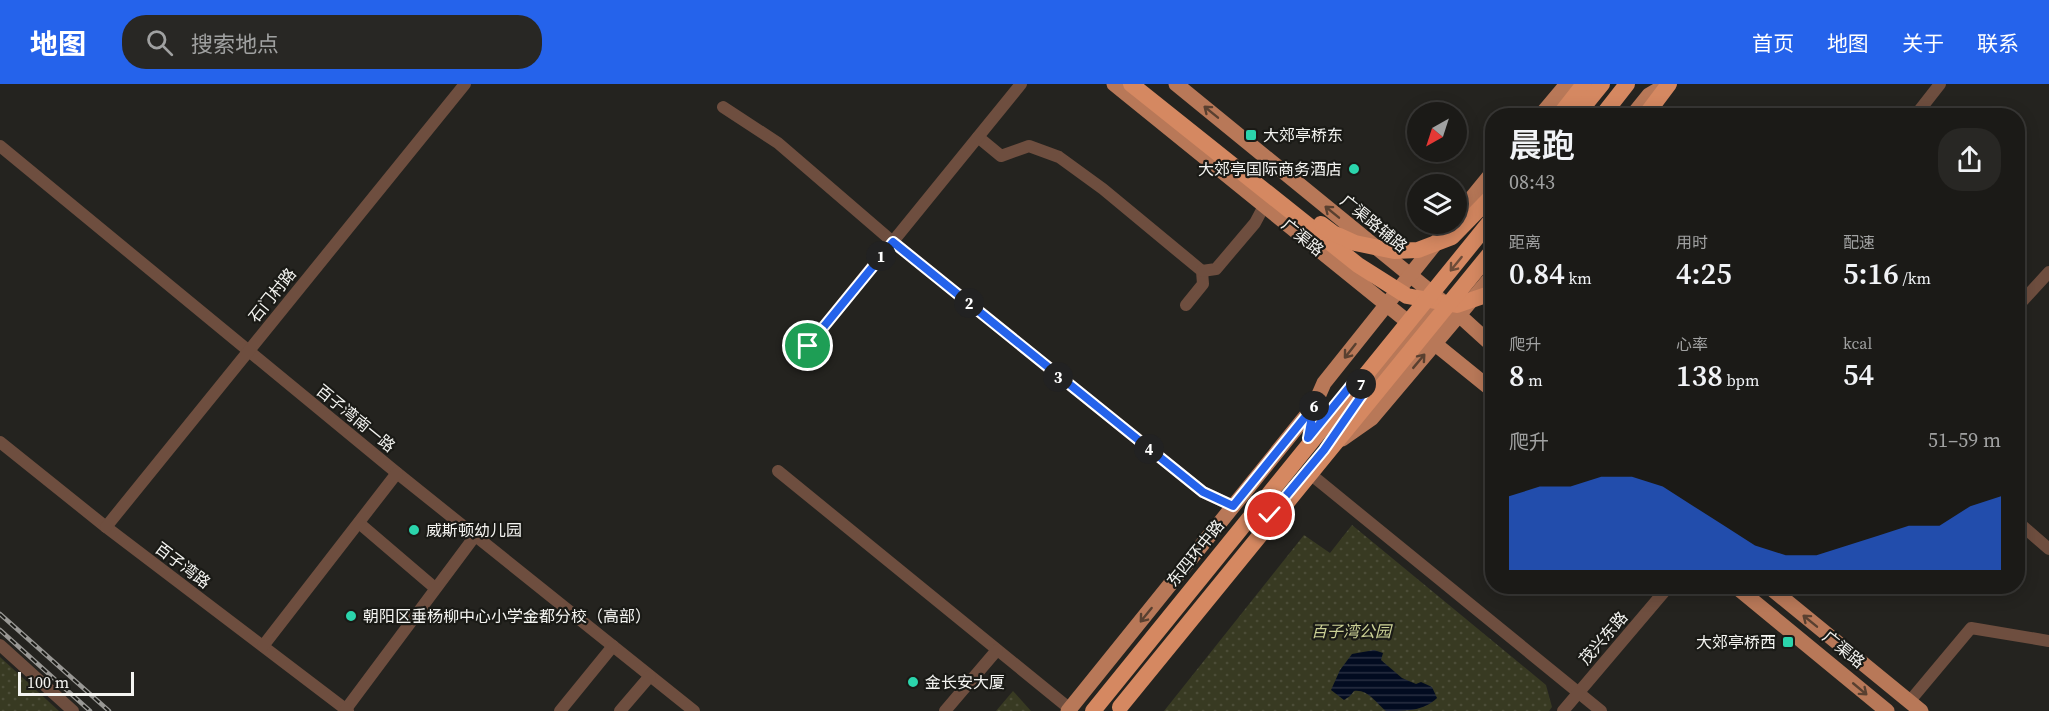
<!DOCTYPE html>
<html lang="zh">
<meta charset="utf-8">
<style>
body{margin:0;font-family:"Source Serif 4","Noto Sans SC",serif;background:#282724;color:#f1f3f6;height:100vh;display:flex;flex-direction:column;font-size:22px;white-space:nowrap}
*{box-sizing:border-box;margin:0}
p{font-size:20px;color:#a0a1a1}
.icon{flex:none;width:33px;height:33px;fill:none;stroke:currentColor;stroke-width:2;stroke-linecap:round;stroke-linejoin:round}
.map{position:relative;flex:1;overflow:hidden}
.drawer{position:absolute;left:1485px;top:24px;width:540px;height:486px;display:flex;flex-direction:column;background:#1b1a17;border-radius:24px;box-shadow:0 3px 15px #0003,0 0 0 2px #393836}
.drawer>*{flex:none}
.needle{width:39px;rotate:219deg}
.controls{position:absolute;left:1407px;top:18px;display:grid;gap:12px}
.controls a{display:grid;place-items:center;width:60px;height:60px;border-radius:50%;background:#1b1a17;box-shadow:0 3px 15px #0003,0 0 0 2px #393836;font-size:30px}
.scale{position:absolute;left:18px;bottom:15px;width:116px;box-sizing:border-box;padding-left:6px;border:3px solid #f4f4f1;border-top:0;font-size:16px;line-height:21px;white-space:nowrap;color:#f4f4f1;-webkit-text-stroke:4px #1a1a16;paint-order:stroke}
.pin{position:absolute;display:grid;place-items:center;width:51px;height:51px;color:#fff;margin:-26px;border:3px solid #fff;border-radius:50%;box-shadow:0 2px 6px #0007}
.km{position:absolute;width:30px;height:30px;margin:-15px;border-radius:50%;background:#222;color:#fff;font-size:16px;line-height:30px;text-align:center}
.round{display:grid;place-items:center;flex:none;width:63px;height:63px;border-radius:24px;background:#282724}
.summary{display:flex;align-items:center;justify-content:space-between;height:102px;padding:0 24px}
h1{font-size:33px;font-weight:600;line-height:45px}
.metrics{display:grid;grid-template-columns:repeat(3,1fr);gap:9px;height:102px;padding:6px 24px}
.metrics div{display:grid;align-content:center}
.metrics b{font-size:30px;font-weight:600}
.metrics small{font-size:16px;font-weight:400}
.metrics p{font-size:16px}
.chart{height:168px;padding:12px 24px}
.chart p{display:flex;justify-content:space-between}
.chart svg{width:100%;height:108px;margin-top:6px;fill:#2563eb;opacity:.7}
header{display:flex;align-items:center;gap:36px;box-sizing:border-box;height:84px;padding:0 30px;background:#2563eb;color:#fff}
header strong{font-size:28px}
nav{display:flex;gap:33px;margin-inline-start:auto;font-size:21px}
.search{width:420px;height:54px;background:#282724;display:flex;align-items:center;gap:15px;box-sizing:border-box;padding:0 21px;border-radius:24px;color:#a0a1a1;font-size:22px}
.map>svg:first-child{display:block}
.park{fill:url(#park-dots)}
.water{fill:url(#water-rules)}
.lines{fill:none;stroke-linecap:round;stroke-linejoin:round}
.minor{stroke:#6e4e3f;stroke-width:12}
.major{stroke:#b87858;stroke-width:15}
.highway{stroke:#d58861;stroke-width:16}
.rail-casing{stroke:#999895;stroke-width:4.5}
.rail{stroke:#1a1a16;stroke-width:2;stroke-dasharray:7;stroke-linecap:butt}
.highway-bridge{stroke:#d58861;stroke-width:16}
.oneway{stroke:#594030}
.oneway2{stroke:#6e4c38}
.route-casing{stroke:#fff;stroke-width:12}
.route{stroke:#2563eb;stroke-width:8}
.poi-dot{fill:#2bd5ac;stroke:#1a1a16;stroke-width:2}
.labels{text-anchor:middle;stroke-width:4.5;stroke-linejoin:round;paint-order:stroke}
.poi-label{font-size:16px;fill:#f4f4f1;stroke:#1a1a16;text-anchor:start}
.street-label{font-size:16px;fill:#f4f4f1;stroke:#1a1a16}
.park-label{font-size:16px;font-style:italic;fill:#ccd196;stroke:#1a1a16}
</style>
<header>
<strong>地图</strong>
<div class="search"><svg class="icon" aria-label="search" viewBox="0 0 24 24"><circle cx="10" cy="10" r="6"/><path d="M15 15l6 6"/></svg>搜索地点</div>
<nav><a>首页</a><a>地图</a><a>关于</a><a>联系</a></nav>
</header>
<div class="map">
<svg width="2049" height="627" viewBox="0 0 2049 627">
<defs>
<pattern id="park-dots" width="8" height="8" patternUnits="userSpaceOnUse" patternTransform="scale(1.5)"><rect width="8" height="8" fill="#383a22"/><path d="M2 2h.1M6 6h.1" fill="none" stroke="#4c4d38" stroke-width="1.8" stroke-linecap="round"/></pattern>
<pattern id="water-rules" width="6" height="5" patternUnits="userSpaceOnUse" patternTransform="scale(1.5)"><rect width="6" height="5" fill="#020b20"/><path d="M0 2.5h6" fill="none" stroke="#282f41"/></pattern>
</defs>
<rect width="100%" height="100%" fill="#24231f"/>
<g class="park">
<path d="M1352,441L1546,601L1552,623L1549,627H1164L1304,451L1330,469Z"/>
<path d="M0,573L59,627H0Z"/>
<path d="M1013,607L1031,627H996Z"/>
</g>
<path class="water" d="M1374,566L1383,569L1381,576L1402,594L1416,600L1421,598L1432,603L1437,614C1424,627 1406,627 1386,627C1376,619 1368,605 1354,607L1350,612L1344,616L1331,606L1340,586L1352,570Z"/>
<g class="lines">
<g class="minor">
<path d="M723,23L778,59L893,158L1203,408L1233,422"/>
<path d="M1915,32L1940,0"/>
<path d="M978,53L1001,72L1029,62L1059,73L1103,105L1202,187L1203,200L1186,221"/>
<path d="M0,62L397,389L694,627"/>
<path d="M1202,187L1216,185L1255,139L1264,122"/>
<path d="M2018,222L2049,188"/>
<path d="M808,262L1021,0"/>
<path d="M0,358L106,443L348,627"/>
<path d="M778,387L1070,625"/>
<path d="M1314,393L1601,627"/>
<path d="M2018,438L2049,465"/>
<path d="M359,439L435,504"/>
<path d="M106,443L465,0"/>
<path d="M0,561L73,627"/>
<path d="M263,562L397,389"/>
<path d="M1909,618L1971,544L2049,557"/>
<path d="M346,625L475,452"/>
<path d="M560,627L613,562"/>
<path d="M620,627L650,592"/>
<path d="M945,627L997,566"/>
<path d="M1563,627L1669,502"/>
</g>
<g class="major">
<path d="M1114,0L1492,306"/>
<path d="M1176,0L1459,231L1492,261"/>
<path d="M1540,32L1567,0"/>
<path d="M1632,32L1649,11L1668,0"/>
<path d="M1456,133L1492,89"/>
<path d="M1338,345L1367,304L1415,244L1428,222"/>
<path d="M1342,355L1372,334L1492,192"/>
<path d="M1735,502L1887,627"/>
<path d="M1768,502L1921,627"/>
<path d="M1068,627L1314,322L1324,299L1451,140"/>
</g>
<g class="highway">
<path d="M1559,32L1584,0"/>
<path d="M1576,32L1602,0"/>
<path d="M1602,32L1627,0"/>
<path d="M1645,32L1669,0"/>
</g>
<defs>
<g id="rail">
<path d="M0,530L109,627"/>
<path d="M0,546L90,627"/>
</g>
</defs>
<use href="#rail" class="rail-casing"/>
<use href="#rail" class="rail"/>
<g class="highway-bridge">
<path d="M1131,0L1358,181L1407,212L1457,221L1492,209"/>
<path d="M1321,140L1333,149L1355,159L1394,167L1418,166L1452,153L1492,112"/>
<path d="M1120,623L1492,167"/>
<path d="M1093,627L1492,135"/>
</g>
</g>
<defs><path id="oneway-shaft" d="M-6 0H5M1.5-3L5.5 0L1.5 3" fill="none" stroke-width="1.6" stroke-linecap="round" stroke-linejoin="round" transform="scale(1.5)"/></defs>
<g class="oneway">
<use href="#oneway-shaft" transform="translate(1211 28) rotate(-141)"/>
<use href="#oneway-shaft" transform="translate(1332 128) rotate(-141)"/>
<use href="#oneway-shaft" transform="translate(1350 267) rotate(128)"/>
<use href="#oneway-shaft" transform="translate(1419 277) rotate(-50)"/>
<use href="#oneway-shaft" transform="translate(1146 531) rotate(129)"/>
<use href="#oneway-shaft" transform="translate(1810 537) rotate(-141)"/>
<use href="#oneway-shaft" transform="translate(1860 605) rotate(40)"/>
</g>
<use class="oneway2" href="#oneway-shaft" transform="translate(1456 180) rotate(129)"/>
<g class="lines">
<defs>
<path id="route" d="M808,262L893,158L1203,408L1233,422L1314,322L1308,354L1356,295L1367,304L1324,366L1270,431"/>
</defs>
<use href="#route" class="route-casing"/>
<use href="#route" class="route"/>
</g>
<g class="poi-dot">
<rect x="1245" y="45" width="12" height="12" rx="3"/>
<circle cx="1354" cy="85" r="6"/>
<circle cx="414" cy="446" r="6"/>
<circle cx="351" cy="532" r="6"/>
<rect x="1782" y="552" width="12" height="12" rx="3"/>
<circle cx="913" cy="598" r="6"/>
</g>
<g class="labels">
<g class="poi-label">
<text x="1263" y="57">大郊亭桥东</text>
<text x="1342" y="91" text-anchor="end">大郊亭国际商务酒店</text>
<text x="426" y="452">威斯顿幼儿园</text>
<text x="363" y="538">朝阳区垂杨柳中心小学金都分校（高部）</text>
<text x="1776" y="564" text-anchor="end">大郊亭桥西</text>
<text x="925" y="604">金长安大厦</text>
</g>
<g class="street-label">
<text transform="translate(1374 139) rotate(39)" y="6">广渠路辅路</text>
<text transform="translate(1303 153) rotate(39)" y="6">广渠路</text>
<text transform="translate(272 211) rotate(-51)" y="6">石门村路</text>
<text transform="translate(356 334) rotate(39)" y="6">百子湾南一路</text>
<text transform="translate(1195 469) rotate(-51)" y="6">东四环中路</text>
<text transform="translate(183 481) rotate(37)" y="6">百子湾路</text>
<text transform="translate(1603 554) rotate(-49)" y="6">茂兴东路</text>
<text transform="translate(1844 565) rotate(39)" y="6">广渠路</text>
</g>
<g class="park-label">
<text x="1351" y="553">百子湾公园</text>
</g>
</g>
</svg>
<div class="controls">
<a><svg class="needle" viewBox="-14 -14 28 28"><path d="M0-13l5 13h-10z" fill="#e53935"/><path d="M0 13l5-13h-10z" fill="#a0a1a1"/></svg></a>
<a><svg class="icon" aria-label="layers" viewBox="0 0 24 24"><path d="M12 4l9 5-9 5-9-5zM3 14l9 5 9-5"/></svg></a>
</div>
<div class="scale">100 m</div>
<div class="pin" style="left:808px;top:262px;background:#1e9e55"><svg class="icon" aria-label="arrive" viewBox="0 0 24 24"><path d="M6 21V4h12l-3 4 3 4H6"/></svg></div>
<div class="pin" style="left:1270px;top:431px;background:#d93025"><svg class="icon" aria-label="check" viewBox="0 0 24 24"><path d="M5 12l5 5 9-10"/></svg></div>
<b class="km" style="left:881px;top:172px">1</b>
<b class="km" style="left:969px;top:219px">2</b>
<b class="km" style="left:1058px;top:293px">3</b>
<b class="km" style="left:1149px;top:365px">4</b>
<b class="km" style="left:1314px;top:322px">6</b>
<b class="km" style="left:1361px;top:300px">7</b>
<section class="drawer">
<div class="summary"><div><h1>晨跑</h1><p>08:43</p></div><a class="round"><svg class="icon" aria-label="share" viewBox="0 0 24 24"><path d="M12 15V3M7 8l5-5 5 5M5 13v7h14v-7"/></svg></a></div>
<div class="metrics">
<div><p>距离</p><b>0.84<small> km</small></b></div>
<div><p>用时</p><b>4:25</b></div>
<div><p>配速</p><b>5:16<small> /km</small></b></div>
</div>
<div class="metrics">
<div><p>爬升</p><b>8<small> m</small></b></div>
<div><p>心率</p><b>138<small> bpm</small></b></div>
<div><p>kcal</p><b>54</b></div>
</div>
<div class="chart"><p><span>爬升</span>51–59 m</p>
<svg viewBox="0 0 160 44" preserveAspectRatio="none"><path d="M0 44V14L10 10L20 10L30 6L40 6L50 10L60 18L70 26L80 34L90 38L100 38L110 34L120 30L130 26L140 26L150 18L160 14V44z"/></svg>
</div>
</section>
</div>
